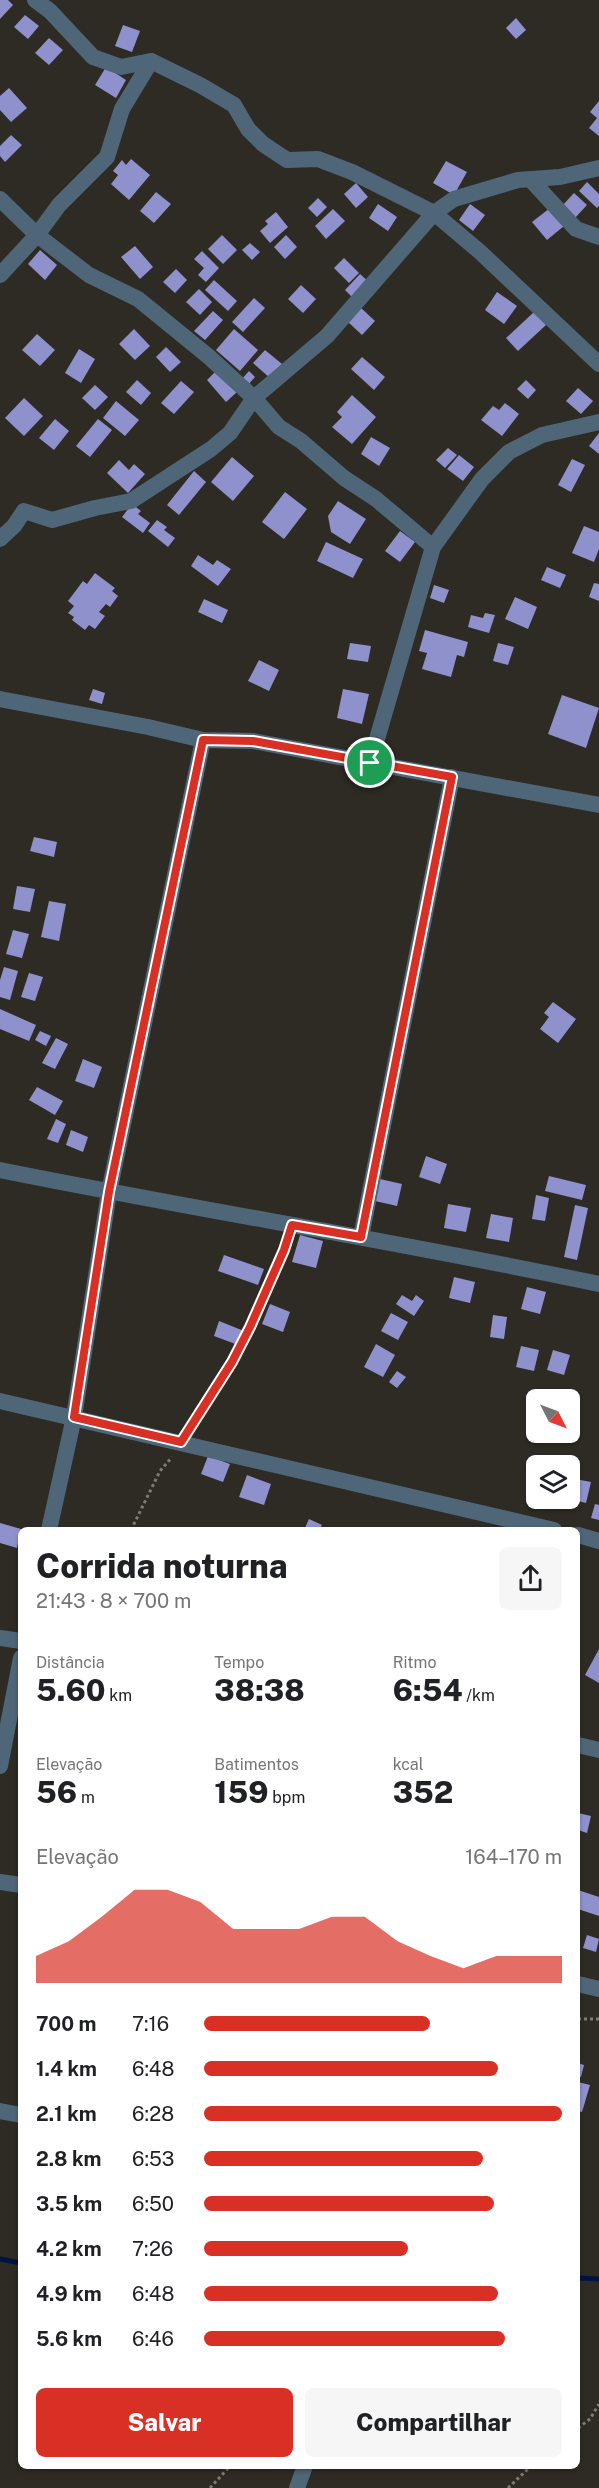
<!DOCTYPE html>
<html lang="pt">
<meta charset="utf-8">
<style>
body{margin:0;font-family:"Public Sans",sans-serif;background:#f6f6f6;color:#202124;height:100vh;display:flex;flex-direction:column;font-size:22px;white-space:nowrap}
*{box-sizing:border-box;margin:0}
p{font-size:20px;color:#757577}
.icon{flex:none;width:33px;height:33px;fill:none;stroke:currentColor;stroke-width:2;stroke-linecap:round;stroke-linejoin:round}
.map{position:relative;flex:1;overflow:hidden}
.sheet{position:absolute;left:18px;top:1527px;width:562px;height:942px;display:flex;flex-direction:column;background:#fff;border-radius:9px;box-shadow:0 2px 4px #0004}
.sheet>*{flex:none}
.needle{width:39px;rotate:132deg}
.tools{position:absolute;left:526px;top:1389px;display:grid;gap:12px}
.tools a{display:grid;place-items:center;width:54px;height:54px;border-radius:9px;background:#fff;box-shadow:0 2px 4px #0004;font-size:30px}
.pin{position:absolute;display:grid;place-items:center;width:51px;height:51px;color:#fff;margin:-26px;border:3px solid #fff;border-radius:50%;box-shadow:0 2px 6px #0007}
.round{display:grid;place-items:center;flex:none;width:63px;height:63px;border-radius:9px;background:#f6f6f6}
.head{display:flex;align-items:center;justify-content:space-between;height:102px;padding:0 18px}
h1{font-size:33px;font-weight:800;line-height:45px}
.metrics{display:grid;grid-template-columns:repeat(3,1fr);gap:9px;height:102px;padding:6px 18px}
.metrics div{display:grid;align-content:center}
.metrics b{font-size:30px;font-weight:800}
.metrics small{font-size:16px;font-weight:400}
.metrics p{font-size:16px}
.chart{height:168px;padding:12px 18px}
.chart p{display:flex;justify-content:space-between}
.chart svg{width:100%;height:108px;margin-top:6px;fill:#d93025;opacity:.7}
.primary-button{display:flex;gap:12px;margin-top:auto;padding:12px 18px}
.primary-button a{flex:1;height:69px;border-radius:9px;background:#d93025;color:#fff;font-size:24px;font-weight:800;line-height:69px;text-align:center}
.primary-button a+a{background:#f6f6f6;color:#202124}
ul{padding:0 18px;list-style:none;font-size:20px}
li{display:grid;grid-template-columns:96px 72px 1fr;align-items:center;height:45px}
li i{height:15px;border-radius:8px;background:#d93025}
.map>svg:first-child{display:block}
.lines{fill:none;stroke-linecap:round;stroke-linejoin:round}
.stream{stroke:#00143f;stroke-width:5}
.building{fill:#8e91cc}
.path{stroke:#7e7b75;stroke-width:3;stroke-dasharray:3 3;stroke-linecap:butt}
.minor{stroke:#4f6678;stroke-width:16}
.route-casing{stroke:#fff;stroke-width:12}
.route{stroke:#d93025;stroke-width:8}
</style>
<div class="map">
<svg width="599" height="2488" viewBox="0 0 599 2488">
<rect width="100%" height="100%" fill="#2e2b24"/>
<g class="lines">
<g class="stream">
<path d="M0,2259L21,2263"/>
<path d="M578,2278L599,2279"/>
</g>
</g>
<g class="building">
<path d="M0,0H8L13,5L0,19Z"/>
<path d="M25,15L39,26L28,39L14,27Z"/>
<path d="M516,18L526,30L516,39L506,28Z"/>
<path d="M123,25L140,31L132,52L115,46Z"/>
<path d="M49,38L63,50L49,65L35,53Z"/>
<path d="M106,67L126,80L116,98L95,85Z"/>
<path d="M9,88L27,108L11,122L0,110V96Z"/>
<path d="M599,101V136L589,128L597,118L590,112Z"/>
<path d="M11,135L22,145L5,162L0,156V146Z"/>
<path d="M131,159L150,175L129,200L111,184L118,175L113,171L122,160L126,165Z"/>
<path d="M446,161L467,172L454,195L433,183Z"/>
<path d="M587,182L599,194V206L597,208L579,191Z"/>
<path d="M356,183L368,197L356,208L344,194Z"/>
<path d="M156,192L171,204L154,223L140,211Z"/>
<path d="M574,193L587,205L575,218L562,206Z"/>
<path d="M318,198L327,207L317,217L308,208Z"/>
<path d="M378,204L397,217L388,231L369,218Z"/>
<path d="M470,204L485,215L473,231L459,220Z"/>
<path d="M550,208L564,226L547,240L532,222Z"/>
<path d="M333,209L345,221L326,239L315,226Z"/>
<path d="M276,212L288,227L270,243L260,231L268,224L265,221Z"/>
<path d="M222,235L237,250L223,264L208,249Z"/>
<path d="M286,235L297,247L285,259L274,247Z"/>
<path d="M250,243L260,252L252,260L242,250Z"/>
<path d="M135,246L153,267L140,279L121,257Z"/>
<path d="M40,250L57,265L45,280L28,264Z"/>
<path d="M202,251L219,268L206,282L198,275L204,268L194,259Z"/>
<path d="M344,258L359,273L349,283L334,268Z"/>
<path d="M176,269L187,280L175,293L163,282Z"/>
<path d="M360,274L370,283L354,299L345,290Z"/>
<path d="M214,280L237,301L228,311L205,290Z"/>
<path d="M301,285L316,299L303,313L288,299Z"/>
<path d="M199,289L212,302L200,315L186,302Z"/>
<path d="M497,292L517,306L504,324L485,310Z"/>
<path d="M254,298L265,308L243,332L232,322Z"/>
<path d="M360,307L375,321L362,335L347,321Z"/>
<path d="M213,311L223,320L205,340L194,331Z"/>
<path d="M534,312L546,325L518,351L506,338Z"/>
<path d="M134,329L150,346L135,360L119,344Z"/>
<path d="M234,329L258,350L240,371L216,350Z"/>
<path d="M37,334L55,350L40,366L22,350Z"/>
<path d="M166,347L181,362L170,372L156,357Z"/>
<path d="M79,349L95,359L81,383L65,373Z"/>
<path d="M265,350L282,364L270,378L253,363Z"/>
<path d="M362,357L385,377L374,390L351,369Z"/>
<path d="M217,370L237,392L226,402L207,380Z"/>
<path d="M249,371L255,377L247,386L241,380Z"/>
<path d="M137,380L151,393L141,405L126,392Z"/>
<path d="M526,380L536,390L528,399L517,389Z"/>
<path d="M181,381L194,392L174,414L161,403Z"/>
<path d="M95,385L108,397L95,410L82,398Z"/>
<path d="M578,388L593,401L581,414L566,401Z"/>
<path d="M352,395L376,417L352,444L332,427L342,417L337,412Z"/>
<path d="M24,398L43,416L24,436L5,418Z"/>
<path d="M116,401L139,420L125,436L103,418Z"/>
<path d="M505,403L519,414L502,436L481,420L493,406L499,410Z"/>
<path d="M55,419L69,431L54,450L39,438Z"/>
<path d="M98,419L112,430L90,457L76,446Z"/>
<path d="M599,433V454L589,446Z"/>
<path d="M371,437L390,448L379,466L361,454Z"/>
<path d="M448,448L457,455L445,468L436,460Z"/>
<path d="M459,455L474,467L463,481L447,469Z"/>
<path d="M232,457L254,476L233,501L211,482Z"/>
<path d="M572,459L585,465L571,492L558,485Z"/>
<path d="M119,460L129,470L134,464L145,474L128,493L107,473Z"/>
<path d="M194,471L206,482L179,515L167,505Z"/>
<path d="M285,492L307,509L284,539L262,522Z"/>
<path d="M338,501L366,519L350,544L331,532L328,516Z"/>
<path d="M132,504L141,511L138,514L150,523L143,533L122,517Z"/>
<path d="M157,520L167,527L164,530L175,538L168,547L148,531Z"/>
<path d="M584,526L599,532V549L594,562L572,553Z"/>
<path d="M400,531L415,542L400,562L385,551Z"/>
<path d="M326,542L363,559L353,578L317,561Z"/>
<path d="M198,555L213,565L217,560L231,569L218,586L191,566Z"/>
<path d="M547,567L566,575L560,588L541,580Z"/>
<path d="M95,573L115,588L112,591L118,596L110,607L106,604L99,612L105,616L95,629L89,625L85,630L72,620L74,617L68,613L74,606L68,601L83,581L87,584Z"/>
<path d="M594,583L599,584V601L589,597Z"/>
<path d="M434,585L449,590L444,603L430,598Z"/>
<path d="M515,597L537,607L528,629L505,619Z"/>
<path d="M204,599L228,610L222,623L198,612Z"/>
<path d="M485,613L495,615L489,633L468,627L471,615L483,618Z"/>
<path d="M425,630L468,642L464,657L457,655L451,677L422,669L427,653L419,651Z"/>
<path d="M350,643L371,646L368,662L347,659Z"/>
<path d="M498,643L514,647L508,665L493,661Z"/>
<path d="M259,660L279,670L269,691L248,681Z"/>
<path d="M93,689L105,693L102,704L89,700Z"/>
<path d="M343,689L369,694L362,724L337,718Z"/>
<path d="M562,695L599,708L586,748L548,734Z"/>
<path d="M34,837L57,842L54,857L30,851Z"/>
<path d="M17,886L35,889L30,912L13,909Z"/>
<path d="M49,901L66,904L59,941L41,937Z"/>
<path d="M13,930L29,934L22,958L6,954Z"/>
<path d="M4,967L18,971L10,1000L0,997V980Z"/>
<path d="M29,973L43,977L35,1001L21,997Z"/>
<path d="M553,1002L576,1019L558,1043L540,1029L549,1017L544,1013Z"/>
<path d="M0,1009L36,1025L29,1041L0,1029Z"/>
<path d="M40,1031L51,1036L46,1046L35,1040Z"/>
<path d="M56,1038L68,1044L55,1069L42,1063Z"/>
<path d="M83,1059L102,1067L94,1088L75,1081Z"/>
<path d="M37,1087L63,1101L55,1115L29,1100Z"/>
<path d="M56,1119L66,1124L58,1143L47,1139Z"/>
<path d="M71,1130L88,1137L83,1152L66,1145Z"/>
<path d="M426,1156L447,1164L440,1184L419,1177Z"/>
<path d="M549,1176L586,1185L582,1200L545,1191Z"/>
<path d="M380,1179L402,1184L397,1206L375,1201Z"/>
<path d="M536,1195L549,1198L545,1221L532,1219Z"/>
<path d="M448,1204L471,1208L466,1232L444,1228Z"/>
<path d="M575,1205L588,1208L577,1260L564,1257Z"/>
<path d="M491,1214L513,1218L509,1242L486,1238Z"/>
<path d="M300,1235L323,1241L316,1268L292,1262Z"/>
<path d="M224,1255L264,1269L258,1285L218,1271Z"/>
<path d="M454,1277L475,1282L470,1303L449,1298Z"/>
<path d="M527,1287L546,1292L540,1314L521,1309Z"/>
<path d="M402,1295L412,1301L416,1295L424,1301L414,1316L396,1304Z"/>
<path d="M270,1304L290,1312L283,1332L262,1324Z"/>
<path d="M391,1313L408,1322L398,1340L381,1331Z"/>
<path d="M493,1315L507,1317L504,1339L490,1337Z"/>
<path d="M219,1321L244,1331L238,1345L214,1336Z"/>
<path d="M376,1344L395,1355L383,1377L364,1367Z"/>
<path d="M521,1346L539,1350L534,1371L516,1367Z"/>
<path d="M553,1350L570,1355L564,1375L547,1370Z"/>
<path d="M397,1371L406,1377L397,1388L389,1382Z"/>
<path d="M208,1456L230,1464L223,1482L201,1474Z"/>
<path d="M247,1475L271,1484L264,1505L239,1497Z"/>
<path d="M570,1478L591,1482L586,1503L570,1499Z"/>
<path d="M595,1504L599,1505V1520L591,1518Z"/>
<path d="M309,1519L322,1525L319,1530H304Z"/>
<path d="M0,1523L21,1529L17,1548L0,1543Z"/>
<path d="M599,1649V1683L585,1675Z"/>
<path d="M578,1813L591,1816L587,1833L578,1830Z"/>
<path d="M578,1890L599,1897V1916L578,1909Z"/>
<path d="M587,1935L599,1939L596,1952L583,1948Z"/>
<path d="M578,2063L584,2065L581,2077L578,2076Z"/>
<path d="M578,2082L590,2085L582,2112L578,2111Z"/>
</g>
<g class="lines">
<g class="path">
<path d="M190,1428L232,1362L250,1327L287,1241"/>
<path d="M131,1530L160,1471L172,1457"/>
<path d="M578,2019H599"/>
<path d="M578,2428L590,2419L599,2404"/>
<path d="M210,2488L230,2466"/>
<path d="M508,2488L531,2466"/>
</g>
<g class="minor">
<path d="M35,0L50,11L93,57L121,67L151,61L200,85L234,105L248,129L263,144L287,160L318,159L352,172L434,213L479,251L599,364"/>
<path d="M531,180L576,229L599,237"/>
<path d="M0,199L37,235L89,275L138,299L208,356L254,398L279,427L301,441L344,478L376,499L433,547"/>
<path d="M0,275L37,235L59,205L107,157L122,109L151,61"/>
<path d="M0,539L14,526L24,511L52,520L95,508L131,501L211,449L230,433L254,398L327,336L434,213L454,199L518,180L560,177L599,168"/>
<path d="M0,699L148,727L203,740L253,741L599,805"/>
<path d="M370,763L433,547L482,479L509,452L542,435L599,422"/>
<path d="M0,1170C199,1210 400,1242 599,1284"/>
<path d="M361,1237L452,777"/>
<path d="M0,1401L554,1530"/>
<path d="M49,1530L74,1417L109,1192L203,740"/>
<path d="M578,1535L599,1541"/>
<path d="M0,1638L21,1641"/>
<path d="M578,1745L599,1750"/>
<path d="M0,1766L21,1658"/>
<path d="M0,1882L21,1885"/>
<path d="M578,1984L599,1989"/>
<path d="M0,2111L21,2115"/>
<path d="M297,2488L305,2466"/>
</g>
</g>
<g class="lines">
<defs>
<path id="route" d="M203,740L253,741L452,777L361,1237L292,1225L284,1250L250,1327L232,1362L181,1442L74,1417L109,1192Z"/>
</defs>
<use href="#route" class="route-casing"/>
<use href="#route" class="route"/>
</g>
</svg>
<div class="tools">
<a><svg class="needle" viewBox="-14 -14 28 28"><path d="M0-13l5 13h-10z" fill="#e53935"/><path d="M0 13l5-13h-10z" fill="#757577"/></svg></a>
<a><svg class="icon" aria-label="layers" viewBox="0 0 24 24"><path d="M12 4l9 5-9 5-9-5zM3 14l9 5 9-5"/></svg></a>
</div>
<div class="pin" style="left:370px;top:763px;background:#1e9e55"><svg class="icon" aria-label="arrive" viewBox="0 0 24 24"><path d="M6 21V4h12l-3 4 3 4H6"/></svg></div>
<section class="sheet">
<div class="head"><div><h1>Corrida noturna</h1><p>21:43 · 8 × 700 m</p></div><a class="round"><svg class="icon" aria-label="share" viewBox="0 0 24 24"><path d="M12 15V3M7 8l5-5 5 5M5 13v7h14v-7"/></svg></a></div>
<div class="metrics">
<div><p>Distância</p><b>5.60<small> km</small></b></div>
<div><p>Tempo</p><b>38:38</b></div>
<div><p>Ritmo</p><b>6:54<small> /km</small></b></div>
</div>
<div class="metrics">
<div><p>Elevação</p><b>56<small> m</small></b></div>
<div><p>Batimentos</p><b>159<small> bpm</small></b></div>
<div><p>kcal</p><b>352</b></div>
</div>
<div class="chart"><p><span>Elevação</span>164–170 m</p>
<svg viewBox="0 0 160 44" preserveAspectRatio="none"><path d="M0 44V33L10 27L20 17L30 6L40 6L50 11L60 22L70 22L80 22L90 17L100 17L110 27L120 33L130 38L140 33L150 33L160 33V44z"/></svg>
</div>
<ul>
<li><b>700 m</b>7:16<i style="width:63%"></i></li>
<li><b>1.4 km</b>6:48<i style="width:82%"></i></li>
<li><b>2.1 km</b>6:28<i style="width:100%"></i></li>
<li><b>2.8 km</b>6:53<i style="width:78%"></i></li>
<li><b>3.5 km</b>6:50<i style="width:81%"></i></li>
<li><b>4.2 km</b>7:26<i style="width:57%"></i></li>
<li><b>4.9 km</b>6:48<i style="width:82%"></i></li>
<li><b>5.6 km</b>6:46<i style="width:84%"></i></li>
</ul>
<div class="primary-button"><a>Salvar</a><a>Compartilhar</a></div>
</section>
</div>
